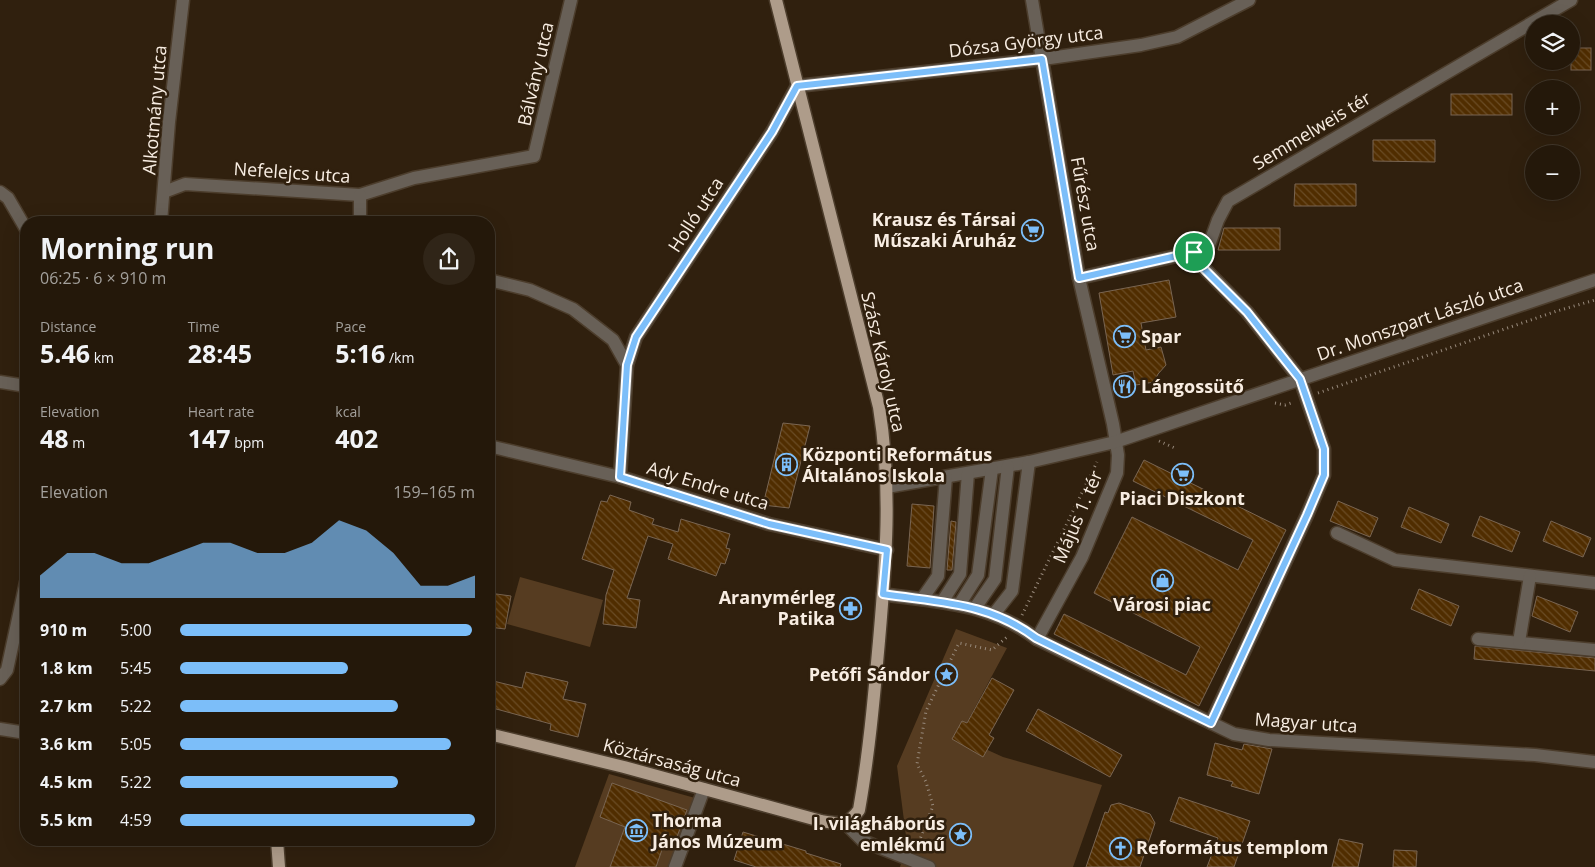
<!DOCTYPE html>
<meta charset="utf-8">
<style>
body{margin:0;font-family:"Open Sans",sans-serif;background:#302518;color:#f1f3f6;height:100vh;display:flex;flex-direction:column;font-size:19px;white-space:nowrap}
*{box-sizing:border-box;margin:0}
p{font-size:16px;color:#a3a09c}
.icon{flex:none;width:28px;height:28px;fill:none;stroke:currentColor;stroke-width:2;stroke-linecap:round;stroke-linejoin:round}
.map{position:relative;flex:1;overflow:hidden}
.details{position:absolute;left:20px;top:216px;width:475px;height:630px;display:flex;flex-direction:column;background:#24180a;border-radius:20px;box-shadow:0 5px 20px #0002,0 0 0 1px #41372b}
.details>*{flex:none}
.buttons{position:absolute;left:1525px;top:15px;display:grid;gap:10px}
.buttons a{display:grid;place-items:center;width:55px;height:55px;border-radius:50%;background:#24180a;box-shadow:0 5px 20px #0002,0 0 0 1px #41372b;font-size:25px}
.pin{position:absolute;display:grid;place-items:center;width:42px;height:42px;color:#fff;margin:-21px;border:2px solid #fff;border-radius:50%;box-shadow:0 1px 5px #0007}
.round{display:grid;place-items:center;flex:none;width:52px;height:52px;border-radius:26px;background:#302518}
.headline{display:flex;align-items:center;justify-content:space-between;height:85px;padding:0 20px}
h1{font-size:28px;font-weight:700;line-height:38px}
.metrics{display:grid;grid-template-columns:repeat(3,1fr);gap:8px;height:85px;padding:5px 20px}
.metrics div{display:grid;align-content:center}
.metrics b{font-size:25px;font-weight:700}
.metrics small{font-size:14px;font-weight:400}
.metrics p{font-size:14px}
.chart{height:140px;padding:10px 20px}
.chart p{display:flex;justify-content:space-between}
.chart svg{width:100%;height:90px;margin-top:5px;fill:#7cbef9;opacity:.7}
ul{padding:0 20px;list-style:none;font-size:16px}
li{display:grid;grid-template-columns:80px 60px 1fr;align-items:center;height:38px}
li i{height:12px;border-radius:6px;background:#7cbef9}
.map>svg:first-child{display:block}
.green{fill:#563c21}
.building{fill:url(#building-back-hatch);stroke:#796552}
.lines{fill:none;stroke-linecap:round;stroke-linejoin:round}
.minor-casing{stroke:#4c3d2c;stroke-width:15}
.major-casing{stroke:#4c3d2c;stroke-width:15}
.path{stroke:#988a7c;stroke-width:3;stroke-dasharray:1 4;stroke-linecap:butt}
.minor{stroke:#686057;stroke-width:12}
.major{stroke:#ae9c8a;stroke-width:12}
.route-casing{stroke:#fff;stroke-width:10}
.route{stroke:#7cbef9;stroke-width:6}
.labels{text-anchor:middle;stroke-width:5;stroke-linejoin:round;paint-order:stroke}
.street-label{font-size:18px;fill:#f8ede2;stroke:#30200e}
.poi-label{font-size:18px;font-weight:bold;fill:#f8ede2;stroke:#30200e;text-anchor:start}
</style>
<div class="map">
<svg width="1595" height="867" viewBox="0 0 1595 867">
<defs>
<pattern id="building-back-hatch" width="6" height="6" patternUnits="userSpaceOnUse" patternTransform="scale(1.25)"><rect width="6" height="6" fill="#502d00"/><path d="M-1 5l2 2M0 0l6 6M5-1l2 2" fill="none" stroke="#6a4c25"/></pattern>
</defs>
<rect width="100%" height="100%" fill="#30200e"/>
<g class="green">
<path d="M520,577L603,600L590,647L507,624Z"/>
<path d="M956,629L1007,648L959,737L1003,757L1102,785L1073,867H900L907,844L897,766Z"/>
<path d="M609,774L695,798L670,867H575Z"/>
</g>
<g class="building">
<rect x="1571" y="48" width="20" height="22"/>
<rect x="1451" y="94" width="61" height="21"/>
<path d="M1373,140H1435V162L1373,161Z"/>
<path d="M1295,184H1356V206H1294Z"/>
<path d="M1224,228H1280V250H1218Z"/>
<path d="M1169,280L1176,317L1141,323L1146,350L1161,347L1166,365L1158,374L1154,382L1136,385L1133,371L1113,375L1099,293Z"/>
<path d="M783,423L810,426L789,508L763,505Z"/>
<path d="M1144,460L1286,530L1199,706L1054,634L1064,614L1186,675L1200,647L1094,593L1132,517L1238,570L1253,540L1133,481Z"/>
<path d="M610,495L631,502L629,510L654,519L652,524L678,532L681,519L730,534L726,548L730,549L725,564L721,563L716,576L668,559L673,544L648,536L627,598L640,600L636,628L603,624L606,595L614,570L582,559L601,501L607,502Z"/>
<path d="M1338,501L1378,518L1370,537L1330,521Z"/>
<path d="M912,504L934,506L930,568L907,566Z"/>
<path d="M1409,507L1449,524L1441,543L1401,527Z"/>
<path d="M1480,516L1520,532L1512,552L1472,536Z"/>
<path d="M951,521L956,522L952,570H947Z"/>
<path d="M1551,521L1591,538L1583,557L1543,541Z"/>
<path d="M1419,589L1459,606L1451,626L1411,609Z"/>
<path d="M489,593L511,596L505,629L489,627Z"/>
<path d="M1537,596L1578,612L1570,632L1532,616Z"/>
<path d="M1475,646L1595,658V671L1474,659Z"/>
<path d="M526,672L568,682L563,699L586,704L578,737L550,730L551,724L489,707V680L522,688Z"/>
<path d="M992,678L1014,690L989,735L994,738L983,757L952,739L962,721L967,723Z"/>
<path d="M1038,709L1122,755L1110,777L1026,731Z"/>
<path d="M1215,743L1242,750L1244,744L1272,749L1259,794L1231,786L1233,782L1207,775Z"/>
<path d="M612,783L687,810L675,842L666,838L656,867H610L625,827L600,817Z"/>
<path d="M1179,797L1250,821L1234,867H1207L1218,838L1170,821Z"/>
<path d="M1119,803L1150,814L1155,823L1140,867H1086L1105,812L1108,813L1111,805Z"/>
<path d="M743,832L806,851V853L841,864L840,867H756L734,860Z"/>
<path d="M1339,839L1363,844L1358,867H1332Z"/>
<path d="M1394,850L1417,851L1416,867H1393Z"/>
</g>
<g class="lines">
<defs>
<g id="minor">
<path d="M1032,0L1079,278L1113,424L1118,455L1117,473L1082,557L1037,639"/>
<path d="M0,192L8,198L26,229"/>
<path d="M164,192L185,184L360,195L414,178L534,156L571,0"/>
<path d="M360,195V222"/>
<path d="M161,222L169,122L183,0"/>
<path d="M1194,252L1201,265L1247,312L1300,379L1324,449V475L1307,515L1211,723"/>
<path d="M1079,278L1194,252L1209,245L1218,220L1228,201L1571,0"/>
<path d="M489,280L530,290L573,309L613,340L627,365L620,477"/>
<path d="M627,365L636,337L772,132L797,86L1043,59L1141,45L1177,37L1249,0"/>
<path d="M0,382L26,386"/>
<path d="M489,446L620,477L769,524L887,550"/>
<path d="M887,487L1029,462L1115,442L1595,280"/>
<path d="M1337,533L1395,560L1595,583"/>
<path d="M883,594C941,603 988,602 1037,639L1234,734L1269,740L1535,755L1595,762"/>
<path d="M922,599L938,576L946,477"/>
<path d="M942,602L960,574L968,473"/>
<path d="M959,605L978,575L992,469"/>
<path d="M975,608L995,579L1008,466"/>
<path d="M994,614L1012,591L1029,462"/>
<path d="M1478,639L1595,650"/>
<path d="M1519,642L1530,576"/>
<path d="M0,679L7,670L26,582"/>
<path d="M0,729L26,733"/>
<path d="M846,824L863,841L929,867"/>
<path d="M675,867L704,789"/>
</g>
<g id="major">
<path d="M489,734L624,767L821,821C838,824 848,826 859,810C869,754 874,697 879,641C886,561 892,487 879,407L776,0"/>
<path d="M277,840L279,867"/>
</g>
</defs>
<use href="#minor" class="minor-casing"/>
<use href="#major" class="major-casing"/>
<g class="path">
<path d="M1318,393L1557,311L1595,300"/>
<path d="M1275,403L1285,405L1294,402"/>
<path d="M1159,441L1177,449"/>
<path d="M1022,615L1097,462"/>
<path d="M917,847L933,806L926,782L917,764L926,711L959,643L992,650L1007,637"/>
</g>
<use href="#minor" class="minor"/>
<use href="#major" class="major"/>
</g>
<g class="lines">
<defs>
<path id="route" d="M1042,59L1079,278L1194,252L1200,265L1247,312L1300,379L1324,449V475L1307,515L1211,723L1036,638C988,602 941,603 883,594L887,550L769,524L620,477L627,365L636,337L772,132L797,86Z"/>
</defs>
<use href="#route" class="route-casing"/>
<use href="#route" class="route"/>
</g>
<defs>
<symbol id="supermarket-ring" viewBox="-11 -11 22 22"><circle r="9.5" fill="#30200e" stroke="#7cbef9" stroke-width="1.5"/><path d="M-6-5.5h2.5l.6 2H6L4.5 2H-2.5L-4.4-4H-6ZM-1.5 3.2a1.3 1.3 0 1 0 .1 0ZM3 3.2a1.3 1.3 0 1 0 .1 0Z" fill="#7cbef9"/></symbol>
<symbol id="restaurant-ring" viewBox="-11 -11 22 22"><circle r="9.5" fill="#30200e" stroke="#7cbef9" stroke-width="1.5"/><path d="M-5-6h1v4h1v-4h1v4h1v-4h1v5L-1.5 .5V6h-2V.5L-5-1ZM5-6V6H3V1.5H1.5Q1.5-4 5-6Z" fill="#7cbef9"/></symbol>
<symbol id="building-ring" viewBox="-11 -11 22 22"><circle r="9.5" fill="#30200e" stroke="#7cbef9" stroke-width="1.5"/><path d="M-4-6H4V6H1V3H-1V6H-4ZM-2.5-4.3h1.7v1.8h-1.7ZM.8-4.3h1.7v1.8H.8ZM-2.5-1h1.7V.8h-1.7ZM.8-1h1.7V.8H.8Z" fill="#7cbef9"/></symbol>
<symbol id="shop-ring" viewBox="-11 -11 22 22"><circle r="9.5" fill="#30200e" stroke="#7cbef9" stroke-width="1.5"/><path d="M-5-2.5h2.3a2.7 3.5 0 0 1 5.4 0H5L5.5 6h-11ZM-1.5-2.5h3a1.5 2.3 0 0 0-3 0Z" fill="#7cbef9"/></symbol>
<symbol id="pharmacy-ring" viewBox="-11 -11 22 22"><circle r="9.5" fill="#30200e" stroke="#7cbef9" stroke-width="1.5"/><path d="M-2-6h4v4h4v4h-4v4h-4v-4h-4v-4h4Z" fill="#7cbef9"/></symbol>
<symbol id="sight-ring" viewBox="-11 -11 22 22"><circle r="9.5" fill="#30200e" stroke="#7cbef9" stroke-width="1.5"/><path d="M0-6L1.8-2.2L6-1.7L2.9 1.2L3.7 5.4L0 3.3L-3.7 5.4L-2.9 1.2L-6-1.7L-1.8-2.2Z" fill="#7cbef9"/></symbol>
<symbol id="museum-ring" viewBox="-11 -11 22 22"><circle r="9.5" fill="#30200e" stroke="#7cbef9" stroke-width="1.5"/><path d="M0-6L6-3V-2H-6V-3ZM-5-1h2V3h-2ZM-1-1h2V3h-2ZM3-1h2V3H3ZM-6 4H6V6H-6Z" fill="#7cbef9"/></symbol>
<symbol id="church-ring" viewBox="-11 -11 22 22"><circle r="9.5" fill="#30200e" stroke="#7cbef9" stroke-width="1.5"/><path d="M-1.2-6h2.4v3.5h3.3v2.4h-3.3V6h-2.4V-.1h-3.3v-2.4h3.3Z" fill="#7cbef9"/></symbol>
</defs>
<g fill-rule="evenodd">
<use href="#supermarket-ring" x="1020" y="218" width="25" height="25"/>
<use href="#supermarket-ring" x="1112" y="324" width="25" height="25"/>
<use href="#restaurant-ring" x="1112" y="374" width="25" height="25"/>
<use href="#building-ring" x="774" y="452" width="25" height="25"/>
<use href="#supermarket-ring" x="1170" y="462" width="25" height="25"/>
<use href="#shop-ring" x="1150" y="568" width="25" height="25"/>
<use href="#pharmacy-ring" x="838" y="596" width="25" height="25"/>
<use href="#sight-ring" x="934" y="662" width="25" height="25"/>
<use href="#museum-ring" x="624" y="818" width="25" height="25"/>
<use href="#sight-ring" x="948" y="822" width="25" height="25"/>
<use href="#church-ring" x="1108" y="836" width="25" height="25"/>
</g>
<g class="labels">
<g class="street-label">
<text transform="translate(1026 42) rotate(-7)" y="6">Dózsa György utca</text>
<text transform="translate(536 74) rotate(-77)" y="6">Bálvány utca</text>
<text transform="translate(155 110) rotate(-85)" y="6">Alkotmány utca</text>
<text transform="translate(1312 131) rotate(-31)" y="6">Semmelweis tér</text>
<text transform="translate(292 173) rotate(4)" y="6">Nefelejcs utca</text>
<text transform="translate(1085 204) rotate(80)" y="6">Fűrész utca</text>
<text transform="translate(696 215) rotate(-57)" y="6">Holló utca</text>
<text transform="translate(1420 320) rotate(-19)" y="6">Dr. Monszpart László utca</text>
<text transform="translate(883 362) rotate(77)" y="6">Szász Károly utca</text>
<text transform="translate(708 486) rotate(17)" y="6">Ady Endre utca</text>
<text transform="translate(1078 517) rotate(-67)" y="6">Május 1. tér</text>
<text transform="translate(1306 723) rotate(4)" y="6">Magyar utca</text>
<text transform="translate(672 763) rotate(15)" y="6">Köztársaság utca</text>
</g>
<g class="poi-label">
<text x="1016" y="226" text-anchor="end">Krausz és Társai<tspan x="1016" dy="21">Műszaki Áruház</tspan></text>
<text x="1141" y="343">Spar</text>
<text x="1141" y="393">Lángossütő</text>
<text x="802" y="461">Központi Református<tspan x="802" dy="21">Általános Iskola</tspan></text>
<text x="1182" y="505" text-anchor="middle">Piaci Diszkont</text>
<text x="835" y="604" text-anchor="end">Aranymérleg<tspan x="835" dy="21">Patika</tspan></text>
<text x="1162" y="611" text-anchor="middle">Városi piac</text>
<text x="930" y="681" text-anchor="end">Petőfi Sándor</text>
<text x="652" y="827">Thorma<tspan x="652" dy="21">János Múzeum</tspan></text>
<text x="945" y="830" text-anchor="end">I. világháborús<tspan x="945" dy="21">emlékmű</tspan></text>
<text x="1136" y="854">Református templom</text>
</g>
</g>
</svg>
<div class="buttons">
<a><svg class="icon" aria-label="layers" viewBox="0 0 24 24"><path d="M12 4l9 5-9 5-9-5zM3 14l9 5 9-5"/></svg></a>
<a>+</a>
<a>−</a>
</div>
<div class="pin" style="left:1194px;top:252px;background:#1e9e55"><svg class="icon" aria-label="arrive" viewBox="0 0 24 24"><path d="M6 21V4h12l-3 4 3 4H6"/></svg></div>
<section class="details">
<div class="headline"><div><h1>Morning run</h1><p>06:25 · 6 × 910 m</p></div><a class="round"><svg class="icon" aria-label="share" viewBox="0 0 24 24"><path d="M12 15V3M7 8l5-5 5 5M5 13v7h14v-7"/></svg></a></div>
<div class="metrics">
<div><p>Distance</p><b>5.46<small> km</small></b></div>
<div><p>Time</p><b>28:45</b></div>
<div><p>Pace</p><b>5:16<small> /km</small></b></div>
</div>
<div class="metrics">
<div><p>Elevation</p><b>48<small> m</small></b></div>
<div><p>Heart rate</p><b>147<small> bpm</small></b></div>
<div><p>kcal</p><b>402</b></div>
</div>
<div class="chart"><p><span>Elevation</span>159–165 m</p>
<svg viewBox="0 0 160 44" preserveAspectRatio="none"><path d="M0 44V33L10 22L20 22L30 27L40 27L50 22L60 17L70 17L80 22L90 22L100 17L110 6L120 11L130 22L140 38L150 38L160 33V44z"/></svg>
</div>
<ul>
<li><b>910 m</b>5:00<i style="width:99%"></i></li>
<li><b>1.8 km</b>5:45<i style="width:57%"></i></li>
<li><b>2.7 km</b>5:22<i style="width:74%"></i></li>
<li><b>3.6 km</b>5:05<i style="width:92%"></i></li>
<li><b>4.5 km</b>5:22<i style="width:74%"></i></li>
<li><b>5.5 km</b>4:59<i style="width:100%"></i></li>
</ul>
</section>
</div>
